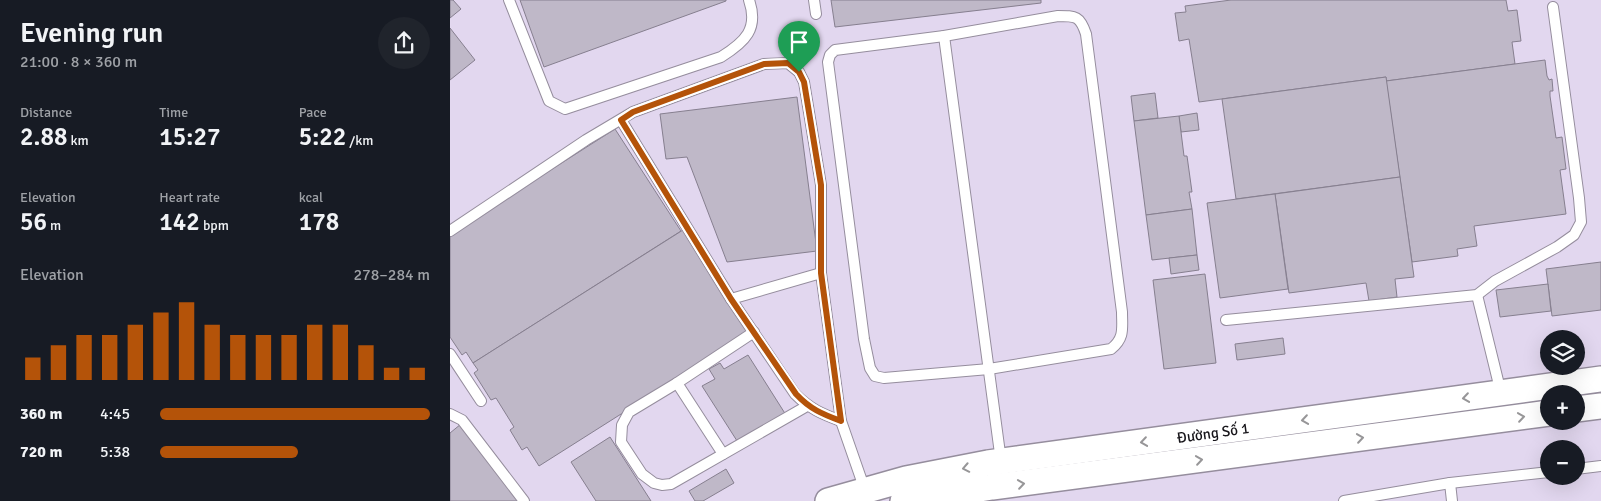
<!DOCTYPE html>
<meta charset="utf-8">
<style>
body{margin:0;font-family:Signika,sans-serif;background:#20242c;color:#f1f3f6;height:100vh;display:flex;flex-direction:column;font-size:19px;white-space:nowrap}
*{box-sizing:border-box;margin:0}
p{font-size:16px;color:#9ea1a6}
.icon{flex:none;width:28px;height:28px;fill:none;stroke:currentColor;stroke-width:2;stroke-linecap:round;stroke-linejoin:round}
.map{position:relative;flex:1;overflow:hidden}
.drawer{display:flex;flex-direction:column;background:#171b24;width:450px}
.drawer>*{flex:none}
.buttons{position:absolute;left:1090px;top:330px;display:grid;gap:10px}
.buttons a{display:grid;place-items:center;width:45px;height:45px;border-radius:50%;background:#171b24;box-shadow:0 5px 20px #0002;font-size:25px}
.pin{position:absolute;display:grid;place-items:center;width:42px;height:42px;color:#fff;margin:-51px -21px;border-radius:50% 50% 50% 0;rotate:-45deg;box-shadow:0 0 5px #0007}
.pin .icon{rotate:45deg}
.round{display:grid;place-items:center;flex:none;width:52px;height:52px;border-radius:26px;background:#20242c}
.summary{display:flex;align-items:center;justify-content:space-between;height:85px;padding:0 20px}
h1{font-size:28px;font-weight:600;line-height:38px}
.figures{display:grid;grid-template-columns:repeat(3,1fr);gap:8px;height:85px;padding:5px 20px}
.figures div{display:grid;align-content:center}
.figures b{font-size:25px;font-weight:600}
.figures small{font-size:14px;font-weight:400}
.figures p{font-size:14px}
.chart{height:140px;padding:10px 20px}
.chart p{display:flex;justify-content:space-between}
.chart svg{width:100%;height:90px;margin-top:5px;stroke:#b45309;stroke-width:6}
ul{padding:0 20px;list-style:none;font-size:16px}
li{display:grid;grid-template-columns:80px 60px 1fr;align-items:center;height:38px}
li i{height:12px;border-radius:6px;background:#b45309}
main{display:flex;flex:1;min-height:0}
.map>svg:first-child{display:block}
.built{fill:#e2d7ef;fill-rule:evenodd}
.building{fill:#bfb8c8;stroke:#867f8f}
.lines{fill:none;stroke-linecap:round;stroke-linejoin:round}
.service-casing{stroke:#958d9d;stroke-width:12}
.tertiary-casing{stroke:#958d9d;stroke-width:28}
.service{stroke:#fff;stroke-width:10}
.tertiary{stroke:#fff;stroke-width:25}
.oneway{stroke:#979698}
.route-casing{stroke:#fff;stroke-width:10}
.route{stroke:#b45309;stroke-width:6}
.labels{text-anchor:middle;stroke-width:4;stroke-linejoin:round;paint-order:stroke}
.street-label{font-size:15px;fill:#17151a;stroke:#fff}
</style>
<main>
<section class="drawer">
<div class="summary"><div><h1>Evening run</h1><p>21:00 · 8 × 360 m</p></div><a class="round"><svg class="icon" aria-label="share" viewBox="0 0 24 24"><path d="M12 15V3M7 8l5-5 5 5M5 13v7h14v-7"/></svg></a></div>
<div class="figures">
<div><p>Distance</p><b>2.88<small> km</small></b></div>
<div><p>Time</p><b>15:27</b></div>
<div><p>Pace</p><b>5:22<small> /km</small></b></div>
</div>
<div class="figures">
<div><p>Elevation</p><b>56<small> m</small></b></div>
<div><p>Heart rate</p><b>142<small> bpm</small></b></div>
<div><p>kcal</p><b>178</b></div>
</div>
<div class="chart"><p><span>Elevation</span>278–284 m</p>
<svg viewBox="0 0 160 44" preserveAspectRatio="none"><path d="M5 44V33M15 44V27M25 44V22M35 44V22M45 44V17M55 44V11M65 44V6M75 44V17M85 44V22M95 44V22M105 44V22M115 44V17M125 44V17M135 44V27M145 44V38M155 44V38"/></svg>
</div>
<ul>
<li><b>360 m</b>4:45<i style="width:100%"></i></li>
<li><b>720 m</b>5:38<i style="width:51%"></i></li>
</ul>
</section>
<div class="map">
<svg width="1151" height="501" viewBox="0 0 1151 501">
<rect width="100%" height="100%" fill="#ede5f7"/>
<path class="built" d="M0,0H1151V501H0ZM1099,339H1126V366H1099ZM1099,394H1126V421H1099ZM1099,449H1126V476H1099Z"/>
<g class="building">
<path d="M0,0H3L11,9L0,18Z"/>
<path d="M70,0H276V1L94,67Z"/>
<path d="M381,0H591V3L385,27Z"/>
<path d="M781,0H1056L1058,11L1067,10L1071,41L1062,42L1065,64L936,81V77L749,102L739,39L729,41L725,13L736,12L735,6Z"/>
<path d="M0,28L25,60L0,80Z"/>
<path d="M1095,60L1097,76L1099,80L1102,79L1103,91H1100V96L1106,138L1112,137L1116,169L1110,170L1116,214L1024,226L1027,246L1007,249L1008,256L962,262L936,81Z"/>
<path d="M936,77L950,177L786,199L772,99Z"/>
<path d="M705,93L708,118L684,121L681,96Z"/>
<path d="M347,97L367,251L277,262L237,157L216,159L210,114Z"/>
<path d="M747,113L749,130L731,132L729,116Z"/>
<path d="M729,116L734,156H737L742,192H739L742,209L696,215L684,121Z"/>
<path d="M165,129L231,231L23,363L16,352L12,355L0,337V234Z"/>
<path d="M950,177L964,277L945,279L947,297L919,301L916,283L839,293L825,194Z"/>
<path d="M825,194L838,289L770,298L757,203Z"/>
<path d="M742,209L747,255L702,260L696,215Z"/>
<path d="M233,230L299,333L89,466L77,447L72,450L60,430L64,427L46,398L41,400L24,373L28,370L23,363Z"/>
<path d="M747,255L749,270L721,274L719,258Z"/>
<path d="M1151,262V310L1102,316L1096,269Z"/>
<path d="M755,274L766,363L714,369L703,280Z"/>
<path d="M1098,284L1101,311L1050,317L1046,290Z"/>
<path d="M833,338L835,354L787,360L785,344Z"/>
<path d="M298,355L336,415L289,444L252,386L265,379L259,369L270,363L274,369Z"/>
<path d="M11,424L72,501H0V433Z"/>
<path d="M160,437L201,501H146L121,462Z"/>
<path d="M276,469L284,483L253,501H245L239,491Z"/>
</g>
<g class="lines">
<defs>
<g id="service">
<path d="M59,0L99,101L115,109L271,57C295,42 309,29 299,0"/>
<path d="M364,0L366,14"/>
<path d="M608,16C626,16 630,16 636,34L672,312C672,328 675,338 661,349L539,369L434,378L425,376L420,368L414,339L378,62L380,55L385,50L494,36Z"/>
<path d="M494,36L551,461"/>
<path d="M171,120L281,299L345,394C360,409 372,414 391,421"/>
<path d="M0,231L136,140L183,112L314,64L338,63L349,72L354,82L371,185V273L391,421L415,490"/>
<path d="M1027,295L1051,393"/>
<path d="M281,299L371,273"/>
<path d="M776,320L1027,295L1045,281L1107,247L1124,235L1131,222L1129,198L1103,7"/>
<path d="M304,332L227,383L179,412L172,425L171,442L192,474L204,483L212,485L221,484L357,406"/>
<path d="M0,354L31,401"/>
<path d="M227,383L273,454"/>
<path d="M0,414L12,420L74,501"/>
<path d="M1126,469L1151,466"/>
<path d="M1000,483L1002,501"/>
<path d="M894,501L1000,483L1099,472"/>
</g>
<g id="tertiary">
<path d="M1126,409L1151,406"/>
<path d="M378,501L456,479L538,463L1151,379"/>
<path d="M453,501L542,487L1099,413"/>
</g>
</defs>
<use href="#service" class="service-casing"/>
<use href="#tertiary" class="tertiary-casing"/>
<use href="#service" class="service"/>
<use href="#tertiary" class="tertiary"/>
</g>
<defs><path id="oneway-chevron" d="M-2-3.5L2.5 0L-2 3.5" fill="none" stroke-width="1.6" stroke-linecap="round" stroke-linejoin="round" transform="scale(1.25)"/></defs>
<g class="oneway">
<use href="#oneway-chevron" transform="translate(1016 398) rotate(172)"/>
<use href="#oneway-chevron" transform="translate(1071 417) rotate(-8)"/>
<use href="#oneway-chevron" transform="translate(855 420) rotate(172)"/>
<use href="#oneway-chevron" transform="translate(910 438) rotate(-8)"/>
<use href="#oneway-chevron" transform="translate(694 442) rotate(172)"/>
<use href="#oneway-chevron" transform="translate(749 460) rotate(-8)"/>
<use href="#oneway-chevron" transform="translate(516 468) rotate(169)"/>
<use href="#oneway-chevron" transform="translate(571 484) rotate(-8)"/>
</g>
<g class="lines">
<defs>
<path id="route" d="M338,63L349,72L354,82L371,185V273L391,421C372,414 360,409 346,394L281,299L171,120L183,112L314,64Z"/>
</defs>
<use href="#route" class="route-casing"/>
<use href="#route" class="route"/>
</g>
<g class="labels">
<g class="street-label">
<text transform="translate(763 433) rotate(-8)" y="5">Đường Số 1</text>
</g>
</g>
</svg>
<div class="buttons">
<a><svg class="icon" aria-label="layers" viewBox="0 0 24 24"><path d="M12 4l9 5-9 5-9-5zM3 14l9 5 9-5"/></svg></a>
<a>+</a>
<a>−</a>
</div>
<div class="pin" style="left:349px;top:72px;background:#1e9e55"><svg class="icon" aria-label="arrive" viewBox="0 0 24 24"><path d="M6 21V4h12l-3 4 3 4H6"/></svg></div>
</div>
</main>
